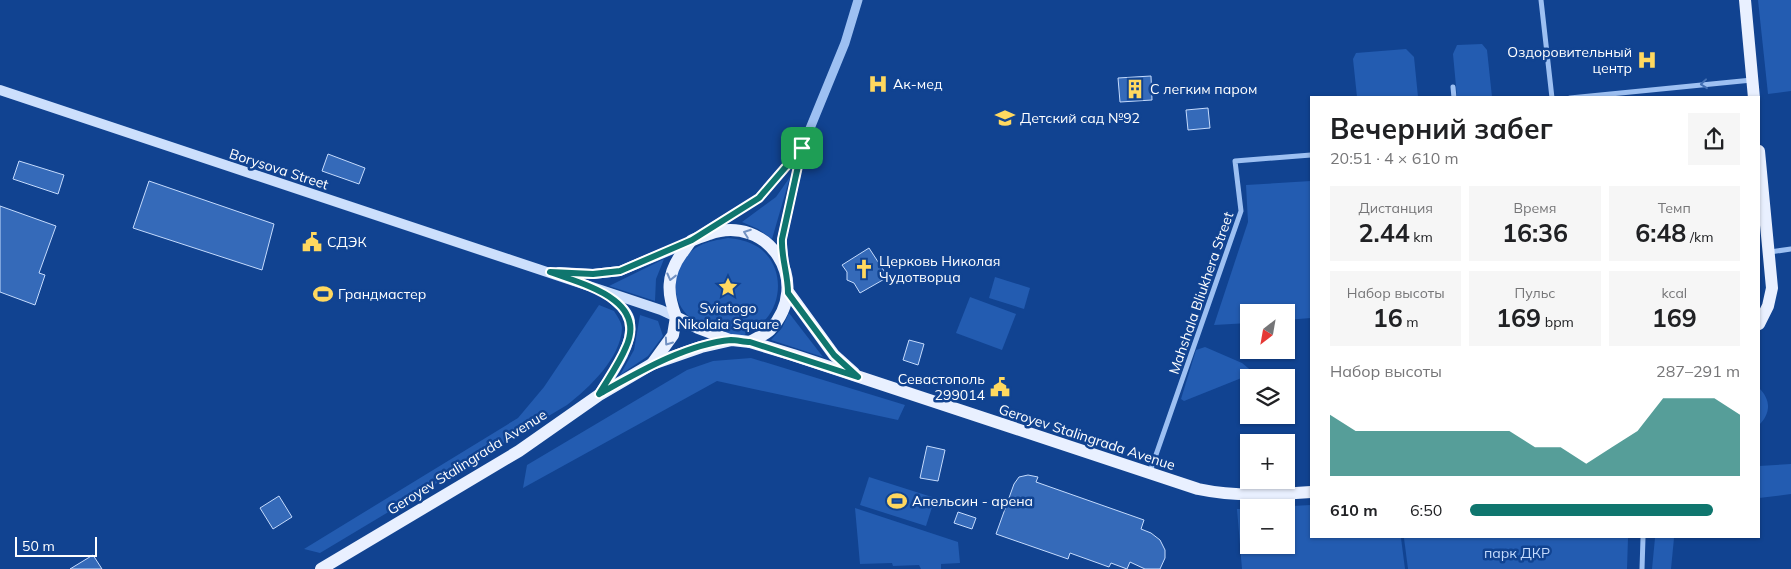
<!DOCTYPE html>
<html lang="ru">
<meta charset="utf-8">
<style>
body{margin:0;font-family:Mulish,sans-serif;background:#f6f6f6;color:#202124;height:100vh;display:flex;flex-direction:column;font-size:19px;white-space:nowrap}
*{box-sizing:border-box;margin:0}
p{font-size:16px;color:#757577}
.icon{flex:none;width:28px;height:28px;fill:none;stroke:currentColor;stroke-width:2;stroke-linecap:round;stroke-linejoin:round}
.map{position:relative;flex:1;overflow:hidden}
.details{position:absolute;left:1310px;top:96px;width:450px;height:442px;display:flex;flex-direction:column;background:#fff;border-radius:0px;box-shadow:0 1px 4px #0004}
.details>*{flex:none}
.needle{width:32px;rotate:211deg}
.tools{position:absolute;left:1240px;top:304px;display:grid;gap:10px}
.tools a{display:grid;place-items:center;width:55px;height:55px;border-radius:0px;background:#fff;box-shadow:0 1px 4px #0004;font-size:25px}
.scale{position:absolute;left:15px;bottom:12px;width:82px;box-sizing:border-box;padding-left:5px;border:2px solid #fff;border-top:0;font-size:14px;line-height:18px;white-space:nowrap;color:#fff;-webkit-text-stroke:4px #114391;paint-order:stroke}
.pin{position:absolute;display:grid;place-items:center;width:42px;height:42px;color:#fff;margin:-21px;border-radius:10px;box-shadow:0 2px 8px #0006}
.round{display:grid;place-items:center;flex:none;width:52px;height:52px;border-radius:0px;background:#f6f6f6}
.overview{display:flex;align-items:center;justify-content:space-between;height:85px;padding:0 20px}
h1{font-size:28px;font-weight:700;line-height:38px}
.metrics{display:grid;grid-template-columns:repeat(3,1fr);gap:8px;height:85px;padding:5px 20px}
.metrics div{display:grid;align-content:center;border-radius:0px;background:#f6f6f6;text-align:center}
.metrics b{font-size:25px;font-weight:700}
.metrics small{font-size:14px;font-weight:400}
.metrics p{font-size:14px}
.chart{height:140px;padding:10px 20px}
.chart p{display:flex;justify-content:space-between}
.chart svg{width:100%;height:90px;margin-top:5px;fill:#0f766e;opacity:.7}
ul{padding:0 20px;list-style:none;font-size:16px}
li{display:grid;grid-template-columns:80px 60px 1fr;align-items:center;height:38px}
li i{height:12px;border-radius:6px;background:#0f766e}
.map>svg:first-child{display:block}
.green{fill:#235cb1}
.building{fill:#356ab9;stroke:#c5dbfd}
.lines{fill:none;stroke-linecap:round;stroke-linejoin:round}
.minor{stroke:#9dc0f2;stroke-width:5}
.tertiary{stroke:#9dc0f2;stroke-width:9}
.secondary{stroke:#ccdffc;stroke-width:10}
.primary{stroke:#e9f0ff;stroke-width:12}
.oneway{stroke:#426fb3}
.oneway2{stroke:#7291c2}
.route-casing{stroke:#fff;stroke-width:10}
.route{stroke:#0f766e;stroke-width:6}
.labels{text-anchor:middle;stroke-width:5;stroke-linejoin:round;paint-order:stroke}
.poi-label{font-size:14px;fill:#fff;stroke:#114391;text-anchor:start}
.street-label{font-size:14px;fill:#fff;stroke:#114391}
.park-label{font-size:14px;fill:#c5dbfd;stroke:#114391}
</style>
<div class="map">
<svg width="1791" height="569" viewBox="0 0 1791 569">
<rect width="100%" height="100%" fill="#114391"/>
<g class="green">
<path d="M1758,0H1791V91L1768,94Z"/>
<path d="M1482,44L1487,50L1492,97H1457L1453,54L1457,45Z"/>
<path d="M1406,49L1414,57L1418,97H1357L1353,59L1356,53Z"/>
<path d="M790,177L772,239L758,229L742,222L776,197Z"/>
<path d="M1311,181V318L1286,320V312H1249V323L1214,325L1248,222L1246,185Z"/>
<path d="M728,238C739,239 748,241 758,247C782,263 784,298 766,319C760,326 749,332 741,337C724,334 705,328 691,318C666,299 673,260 699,246C708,241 718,240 728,238Z"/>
<path d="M664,259L656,279L655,301L609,286Z"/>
<path d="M995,277L1030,288L1024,309L989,298Z"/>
<path d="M970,297L1016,314L1002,350L956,333Z"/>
<path d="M599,305L614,311C617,316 622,323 622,328C621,358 589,388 567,405L320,553L304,549L518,418L544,387Z"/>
<path d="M789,313L823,357L771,340L782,328Z"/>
<path d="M640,315L658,321L663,336L648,356L620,375L634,350Z"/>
<path d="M1205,347L1242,363L1254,373L1184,401L1181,399L1196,350Z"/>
<path d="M751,358L905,405L898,420L717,381L523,488L527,465L687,370L713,361Z"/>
<path d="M1759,388C1771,400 1771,413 1759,425Z"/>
<path d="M1791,464V494L1759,498V466Z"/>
<path d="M869,477L935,498L926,526L860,505Z"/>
<path d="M1311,505V538H1401L1405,569H1242L1237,509H1249V545H1286V508L1273,507Z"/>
<path d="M855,508L958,542L960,563L941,564V569H921L919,565L893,566L892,563L860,564Z"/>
<path d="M1404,538H1628L1627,569H1408Z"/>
<path d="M1655,538H1674L1671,569H1652Z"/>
</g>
<g class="building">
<path d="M1151,76L1152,100L1120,102L1118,78Z"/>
<path d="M1208,108L1210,128L1188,130L1186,110Z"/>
<path d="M328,154L365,168L359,184L322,171Z"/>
<path d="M19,161L64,175L58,194L13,179Z"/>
<path d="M149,181L274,224L262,270L133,228Z"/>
<path d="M0,206L56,226L39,273L45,275L35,305L0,292Z"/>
<path d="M869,248L888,277L860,293L854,283L847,280V272L842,265Z"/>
<path d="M909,340L924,344L918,365L903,360Z"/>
<path d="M927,446L945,450L938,481L920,478Z"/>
<path d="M1028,475L1038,477L1036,482L1144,520L1141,529L1151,533L1160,540L1165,550V558L1160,569H1145L1130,562L1127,569L1111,563L1109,567L1070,553L1068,559L996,534L1014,484L1019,477Z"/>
<path d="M279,496L292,517L273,529L260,508Z"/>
<path d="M958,512L976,518L972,529L954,523Z"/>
<path d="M93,555L102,569H70Z"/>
</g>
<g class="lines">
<g class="minor">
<path d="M1541,0L1552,98"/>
<path d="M1453,87L1454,98"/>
<path d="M1570,98L1752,80"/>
<path d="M1770,252L1791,249"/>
<path d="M1150,472L1241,211L1235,161L1311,155"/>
<path d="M1642,569L1643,538"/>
</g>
<g class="tertiary">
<path d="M701,234L759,198L800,150"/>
<path d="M784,262L782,239L802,148L845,43L858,0"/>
</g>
<g class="secondary">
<path d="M0,90L661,310L676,317"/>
<path d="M559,272L593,274L620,271L692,241"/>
<path d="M599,394C612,374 633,347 630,322C629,311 616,302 608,295"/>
</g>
<g class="primary">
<path d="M1745,0L1754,98"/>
<path d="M1759,151L1772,288L1768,306L1759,324"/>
<path d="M789,293L834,355L854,373"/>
<path d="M730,340L698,328L676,317C667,294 666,275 682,253C685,250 688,244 691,241C696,238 704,236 709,234C768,213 814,282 770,330C765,335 756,338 750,342"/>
<path d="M652,364L673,335L676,317"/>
<path d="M321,569L519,451L599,395L652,364L701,347L732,340L750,342L793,355L1198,489C1236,497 1272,495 1311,492"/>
</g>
</g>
<defs><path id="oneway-chevron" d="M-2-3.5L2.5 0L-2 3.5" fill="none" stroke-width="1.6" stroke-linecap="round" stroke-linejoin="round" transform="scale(1.25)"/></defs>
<use class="oneway" href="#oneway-chevron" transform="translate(1704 84) rotate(174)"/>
<g class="oneway2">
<use href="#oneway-chevron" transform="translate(747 233) rotate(-160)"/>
<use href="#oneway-chevron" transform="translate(671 277) rotate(104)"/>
<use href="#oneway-chevron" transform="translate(668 342) rotate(125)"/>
</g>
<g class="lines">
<defs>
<path id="route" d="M802,148L782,239C781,257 788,274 788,293L834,355L858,377L750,342C744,342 737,340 731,340C686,344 637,373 599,394C608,379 619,364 626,347C648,299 582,284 550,272L593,274L620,271L692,240L759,198Z"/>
</defs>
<use href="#route" class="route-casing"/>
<use href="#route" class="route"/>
</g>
<defs>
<symbol id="hospital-bare" viewBox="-9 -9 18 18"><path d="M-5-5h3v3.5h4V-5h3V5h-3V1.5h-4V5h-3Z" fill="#ffd85f" stroke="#114391" stroke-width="2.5" paint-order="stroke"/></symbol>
<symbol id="building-bare" viewBox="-9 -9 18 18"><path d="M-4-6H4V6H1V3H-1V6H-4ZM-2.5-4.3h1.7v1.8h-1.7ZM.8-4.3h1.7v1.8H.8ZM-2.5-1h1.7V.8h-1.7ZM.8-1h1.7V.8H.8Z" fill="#ffd85f" stroke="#114391" stroke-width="2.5" paint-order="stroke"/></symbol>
<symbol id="school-bare" viewBox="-9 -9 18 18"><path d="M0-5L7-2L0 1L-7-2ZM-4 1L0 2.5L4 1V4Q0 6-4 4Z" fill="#ffd85f" stroke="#114391" stroke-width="2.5" paint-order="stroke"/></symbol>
<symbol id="civic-bare" viewBox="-9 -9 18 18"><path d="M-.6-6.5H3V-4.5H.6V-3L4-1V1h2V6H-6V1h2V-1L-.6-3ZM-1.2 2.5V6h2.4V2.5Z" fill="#ffd85f" stroke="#114391" stroke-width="2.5" paint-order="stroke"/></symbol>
<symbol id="church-bare" viewBox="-9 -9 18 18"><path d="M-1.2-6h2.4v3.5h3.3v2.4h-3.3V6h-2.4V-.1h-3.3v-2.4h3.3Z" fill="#ffd85f" stroke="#114391" stroke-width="2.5" paint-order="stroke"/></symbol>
<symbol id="sight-bare" viewBox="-9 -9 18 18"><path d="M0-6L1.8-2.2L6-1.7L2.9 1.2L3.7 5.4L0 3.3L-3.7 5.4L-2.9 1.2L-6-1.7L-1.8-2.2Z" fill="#ffd85f" stroke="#114391" stroke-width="2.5" paint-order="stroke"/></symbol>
<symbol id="stadium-bare" viewBox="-9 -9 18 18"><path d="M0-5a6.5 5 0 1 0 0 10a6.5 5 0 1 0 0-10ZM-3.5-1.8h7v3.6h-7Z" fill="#ffd85f" stroke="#114391" stroke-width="2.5" paint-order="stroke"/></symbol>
</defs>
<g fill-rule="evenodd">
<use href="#hospital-bare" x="1633" y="46" width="28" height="28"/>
<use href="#hospital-bare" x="864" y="70" width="28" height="28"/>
<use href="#building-bare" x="1121" y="75" width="28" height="28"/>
<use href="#school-bare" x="991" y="104" width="28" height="28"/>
<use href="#civic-bare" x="298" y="228" width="28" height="28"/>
<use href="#church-bare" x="850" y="255" width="28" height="28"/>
<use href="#sight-bare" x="714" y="273" width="28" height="28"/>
<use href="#stadium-bare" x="309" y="280" width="28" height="28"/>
<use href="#civic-bare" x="986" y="373" width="28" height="28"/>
<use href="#stadium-bare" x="883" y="487" width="28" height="28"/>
</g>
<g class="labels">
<g class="poi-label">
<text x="1632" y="57" text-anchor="end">Оздоровительный<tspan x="1632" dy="16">центр</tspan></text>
<text x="893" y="89">Ак-мед</text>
<text x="1150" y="94">С легким паром</text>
<text x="1020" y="123">Детский сад №92</text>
<text x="327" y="247">СДЭК</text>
<text x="879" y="266">Церковь Николая<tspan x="879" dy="16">Чудотворца</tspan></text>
<text x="338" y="299">Грандмастер</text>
<text x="728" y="313" text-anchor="middle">Sviatogo<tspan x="728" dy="16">Nikolaia Square</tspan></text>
<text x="985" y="384" text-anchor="end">Севастополь<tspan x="985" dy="16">299014</tspan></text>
<text x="912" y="506">Апельсин - арена</text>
</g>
<g class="street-label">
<text transform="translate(279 169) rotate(18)" y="5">Borysova Street</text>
<text transform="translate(1201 293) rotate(-71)" y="5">Mahshala Bliukhera Street</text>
<text transform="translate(1087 437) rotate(18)" y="5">Geroyev Stalingrada Avenue</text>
<text transform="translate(467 462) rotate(-32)" y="5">Geroyev Stalingrada Avenue</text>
</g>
<g class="park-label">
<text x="1517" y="558">парк ДКР</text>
</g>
</g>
</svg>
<div class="tools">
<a><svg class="needle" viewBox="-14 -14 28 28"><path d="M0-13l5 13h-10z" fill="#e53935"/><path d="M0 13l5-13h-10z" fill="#757577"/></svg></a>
<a><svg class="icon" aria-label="layers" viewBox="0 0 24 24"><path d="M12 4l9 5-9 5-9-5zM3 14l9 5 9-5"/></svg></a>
<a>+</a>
<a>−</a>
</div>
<div class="scale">50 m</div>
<div class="pin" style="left:802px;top:148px;background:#1e9e55"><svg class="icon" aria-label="arrive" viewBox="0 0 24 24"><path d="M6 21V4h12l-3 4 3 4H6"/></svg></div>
<section class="details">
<div class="overview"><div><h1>Вечерний забег</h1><p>20:51 · 4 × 610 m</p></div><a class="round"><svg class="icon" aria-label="share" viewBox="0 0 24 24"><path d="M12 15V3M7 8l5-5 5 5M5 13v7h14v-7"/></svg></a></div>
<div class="metrics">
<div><p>Дистанция</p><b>2.44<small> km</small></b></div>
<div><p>Время</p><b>16:36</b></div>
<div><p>Темп</p><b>6:48<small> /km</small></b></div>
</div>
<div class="metrics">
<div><p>Набор высоты</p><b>16<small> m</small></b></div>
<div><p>Пульс</p><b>169<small> bpm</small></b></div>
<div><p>kcal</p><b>169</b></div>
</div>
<div class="chart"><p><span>Набор высоты</span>287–291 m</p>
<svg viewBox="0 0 160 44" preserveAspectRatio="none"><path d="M0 44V14L10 22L20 22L30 22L40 22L50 22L60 22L70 22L80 30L90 30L100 38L110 30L120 22L130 6L140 6L150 6L160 14V44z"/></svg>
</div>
<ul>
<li><b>610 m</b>6:50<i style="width:90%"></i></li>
</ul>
</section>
</div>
